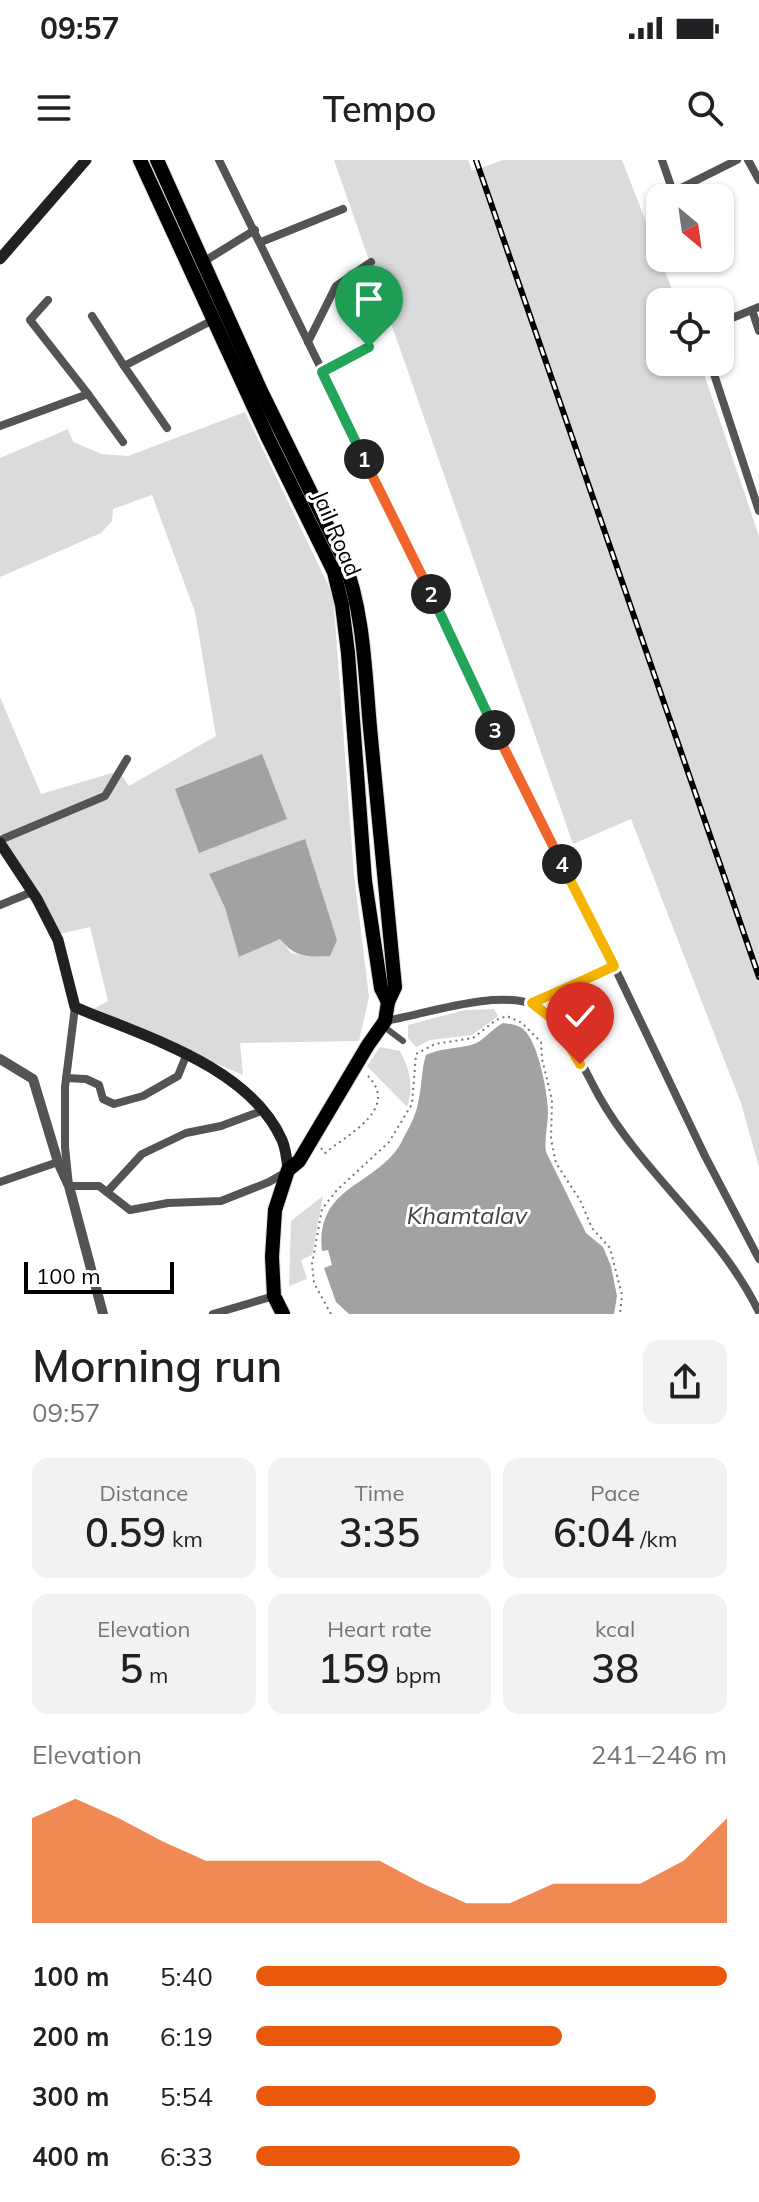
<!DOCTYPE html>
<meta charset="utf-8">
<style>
body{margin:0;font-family:Mulish,sans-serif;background:#f2f2f2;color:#202124;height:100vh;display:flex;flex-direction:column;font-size:30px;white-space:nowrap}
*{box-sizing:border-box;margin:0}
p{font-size:26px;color:#757577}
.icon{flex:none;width:44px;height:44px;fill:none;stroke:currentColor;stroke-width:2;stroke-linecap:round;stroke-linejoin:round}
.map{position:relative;height:1154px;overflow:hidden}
.panel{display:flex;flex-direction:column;background:#fff;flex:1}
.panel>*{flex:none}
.needle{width:52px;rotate:151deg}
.tools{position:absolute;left:646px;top:24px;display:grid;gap:16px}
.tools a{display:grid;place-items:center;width:88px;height:88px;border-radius:16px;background:#fff;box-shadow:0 2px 6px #0004;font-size:40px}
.scale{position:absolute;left:24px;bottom:20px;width:150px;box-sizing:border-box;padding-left:8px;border:4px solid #000;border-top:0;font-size:22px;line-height:28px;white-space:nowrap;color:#000;-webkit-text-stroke:6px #fff;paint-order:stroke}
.pin{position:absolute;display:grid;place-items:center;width:68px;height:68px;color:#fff;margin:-82px -34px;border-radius:50% 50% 50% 0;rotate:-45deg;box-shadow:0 0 8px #0007}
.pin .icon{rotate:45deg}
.km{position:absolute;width:40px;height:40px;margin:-20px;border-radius:50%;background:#222;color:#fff;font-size:22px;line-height:40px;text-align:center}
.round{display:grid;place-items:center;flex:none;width:84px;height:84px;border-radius:16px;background:#f2f2f2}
.head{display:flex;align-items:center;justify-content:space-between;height:136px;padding:0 32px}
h1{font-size:44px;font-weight:600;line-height:60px}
.metrics{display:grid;grid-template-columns:repeat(3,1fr);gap:12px;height:136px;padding:8px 32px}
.metrics div{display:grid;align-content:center;border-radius:16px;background:#f2f2f2;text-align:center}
.metrics b{font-size:40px;font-weight:600}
.metrics small{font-size:22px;font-weight:400}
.metrics p{font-size:22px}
.chart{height:224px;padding:16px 32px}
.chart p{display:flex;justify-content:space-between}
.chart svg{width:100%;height:144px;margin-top:8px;fill:#ea580c;opacity:.7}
ul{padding:0 32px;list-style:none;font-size:26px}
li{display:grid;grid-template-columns:128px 96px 1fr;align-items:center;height:60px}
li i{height:20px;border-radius:10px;background:#ea580c}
.status{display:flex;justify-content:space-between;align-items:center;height:56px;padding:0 40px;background:#fff;direction:ltr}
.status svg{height:22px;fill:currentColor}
header{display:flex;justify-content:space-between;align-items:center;height:104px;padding:0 32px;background:#fff;font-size:36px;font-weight:600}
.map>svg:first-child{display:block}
.green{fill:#dbdbdb;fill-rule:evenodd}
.water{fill:#a2a2a2}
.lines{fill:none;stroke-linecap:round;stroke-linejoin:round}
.trunk-casing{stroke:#dbdbdb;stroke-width:16}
.path{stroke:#767676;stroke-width:2;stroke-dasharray:2 4;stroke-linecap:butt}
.pedestrian{stroke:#545454;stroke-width:6}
.minor{stroke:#545454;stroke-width:8}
.tertiary{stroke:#545454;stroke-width:10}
.secondary{stroke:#212121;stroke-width:11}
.trunk{stroke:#000;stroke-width:14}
.rail-casing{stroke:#000;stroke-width:6}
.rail{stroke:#fff;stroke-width:3;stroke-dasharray:9;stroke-linecap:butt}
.split-1-casing{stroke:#fff;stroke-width:16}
.split-2-casing{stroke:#fff;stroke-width:16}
.split-3-casing{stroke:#fff;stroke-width:16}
.split-4-casing{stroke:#fff;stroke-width:16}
.split-5-casing{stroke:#fff;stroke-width:16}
.split-6-casing{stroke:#fff;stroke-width:16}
.split-1{stroke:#22a559;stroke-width:10}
.split-2{stroke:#f0652b;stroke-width:10}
.split-3{stroke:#22a559;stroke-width:10}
.split-4{stroke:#f0652b;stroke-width:10}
.split-5{stroke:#f5b400;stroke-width:10}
.split-6{stroke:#f5b400;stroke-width:10}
.labels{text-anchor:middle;stroke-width:6;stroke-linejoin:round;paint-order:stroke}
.street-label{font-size:22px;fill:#000;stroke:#fff}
.water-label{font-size:24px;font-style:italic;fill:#434343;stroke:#fff}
</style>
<div class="status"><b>09:57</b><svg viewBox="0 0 49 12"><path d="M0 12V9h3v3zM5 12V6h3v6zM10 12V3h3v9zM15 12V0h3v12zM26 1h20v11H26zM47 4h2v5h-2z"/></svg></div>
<header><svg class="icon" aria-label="menu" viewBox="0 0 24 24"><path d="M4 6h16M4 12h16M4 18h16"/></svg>Tempo<svg class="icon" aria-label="search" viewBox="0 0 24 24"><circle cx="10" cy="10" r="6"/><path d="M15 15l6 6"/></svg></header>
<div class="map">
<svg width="759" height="1154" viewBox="0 0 759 1154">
<rect width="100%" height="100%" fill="#fff"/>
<g class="green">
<path d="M334,0H468L472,11L503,0H622L677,142H660V202H700L759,376V1008L741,943L631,659L573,684Z"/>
<path d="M245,252L333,435L354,715L369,837L359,881L240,883L243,915L92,850L108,841L90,767L59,774L0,673V537L41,634L119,611L129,626L216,576L195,452L152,335L113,349L112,361L101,373L0,417V298L68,269L73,282L102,294L128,296ZM209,715L310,797L291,793L280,778L239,797L225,748Z"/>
<path d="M494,849L498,856L472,875L430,880L416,887L408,878V865L465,850Z"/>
<path d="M380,887L400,891C410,910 414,926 407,947L367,906Z"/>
<path d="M323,1036L312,1095L301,1100L307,1119L289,1126L291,1061Z"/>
</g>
<g class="water">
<path d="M262,594L287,659L199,693L175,629Z"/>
<path d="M305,679L337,780L330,796C306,797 296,798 280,779L239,797L225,748L209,714Z"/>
<path d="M503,863C512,864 520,865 526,872C539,887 548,934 548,953C548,966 544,978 546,992L586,1073L603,1087L611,1106L617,1136L614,1154H349L336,1142L324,1108L332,1105L328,1090L322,1091C315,1025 377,1026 401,983C407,971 416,956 418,943C422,927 421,911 426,895C441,888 455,889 471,885C485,881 491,869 503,863Z"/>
</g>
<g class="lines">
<defs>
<g id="trunk">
<path d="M140,0L268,278L334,412L342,445L348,493L365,721L381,828L388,842"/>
<path d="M157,0L261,231L343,398C365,454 365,518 371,578C379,661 387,744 395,827L388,842L385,861L368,885L299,1001L288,1010L275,1050L272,1097L274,1136L283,1154"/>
</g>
</defs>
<use href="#trunk" class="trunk-casing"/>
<g class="path">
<path d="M321,988L325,993C348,974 402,948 366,914"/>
<path d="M331,1154L314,1123L312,1104L322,1049L337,1030L389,982L412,944L416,894L435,884L473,878L496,860L507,856L522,863L541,882L542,899L552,940L551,979L556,1003L580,1040L592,1068L610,1088L622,1135L620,1154"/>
</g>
<path class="pedestrian" d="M383,866L403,881"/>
<g class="minor">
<path d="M219,0L431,433L527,637L604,785L705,996L759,1099"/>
<path d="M662,0L673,32L737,0"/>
<path d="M748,0L759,20"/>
<path d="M261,82L343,49"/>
<path d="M203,102L255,70"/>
<path d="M48,140L30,160L88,234"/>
<path d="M752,150L759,171"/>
<path d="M92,156L124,206"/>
<path d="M720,163L759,147"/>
<path d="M308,182L336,126L371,102"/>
<path d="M710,202L759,351"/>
<path d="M322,212L369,187"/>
<path d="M0,266L88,234L123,282"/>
<path d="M167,268L124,206L213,160"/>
<path d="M0,680L105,636L127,599"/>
<path d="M0,745L32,732"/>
<path d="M532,843L614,806"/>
<path d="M75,847L65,927V987L69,1026H99L130,1050L168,1043L221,1041L269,1022L288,1011"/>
<path d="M385,861C426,854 496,829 535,845C562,856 585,912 600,938C644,1015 719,1070 759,1152"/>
<path d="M66,918L86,919L99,925L103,939L114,944L143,936L178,916L186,896"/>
<path d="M0,1022L58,1002"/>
<path d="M107,1032L142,994L186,973L221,966L264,950"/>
<path d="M213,1154L274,1136"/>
</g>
<path class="tertiary" d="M0,899L33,919L58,1002L69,1026L103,1154"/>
<g class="secondary">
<path d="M0,99L86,0"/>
<path d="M0,683L37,739L58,780L75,847C145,877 249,906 282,980C286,989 287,1000 288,1010"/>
</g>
<use href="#trunk" class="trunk"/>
<defs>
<path id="rail" d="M476,0L759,817"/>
</defs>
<use href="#rail" class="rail-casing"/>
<use href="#rail" class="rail"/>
</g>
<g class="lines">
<defs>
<path id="split-1" d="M364,299L322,212L369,187"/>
<path id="split-2" d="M364,299L431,434"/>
<path id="split-3" d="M431,434L495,570"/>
<path id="split-4" d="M495,570L562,704"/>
<path id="split-5" d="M562,704L614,806L582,821"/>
<path id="split-6" d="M580,904L555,861L532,843L582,821"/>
</defs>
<use href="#split-1" class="split-1-casing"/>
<use href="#split-2" class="split-2-casing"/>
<use href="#split-3" class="split-3-casing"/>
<use href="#split-4" class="split-4-casing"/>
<use href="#split-5" class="split-5-casing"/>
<use href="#split-6" class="split-6-casing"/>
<use href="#split-1" class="split-1"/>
<use href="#split-2" class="split-2"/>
<use href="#split-3" class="split-3"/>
<use href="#split-4" class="split-4"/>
<use href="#split-5" class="split-5"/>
<use href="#split-6" class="split-6"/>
</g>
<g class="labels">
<g class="street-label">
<text transform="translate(337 373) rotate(67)" y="8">Jail Road</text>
</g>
<g class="water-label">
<text x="467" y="1064">Khamtalav</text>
</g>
</g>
</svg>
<div class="tools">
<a><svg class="needle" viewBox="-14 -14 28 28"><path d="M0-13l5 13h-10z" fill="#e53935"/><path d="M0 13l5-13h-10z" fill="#757577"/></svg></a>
<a><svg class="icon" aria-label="locate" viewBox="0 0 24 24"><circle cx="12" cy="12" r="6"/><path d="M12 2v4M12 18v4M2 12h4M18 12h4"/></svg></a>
</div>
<div class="scale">100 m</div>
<div class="pin" style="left:369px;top:187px;background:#1e9e55"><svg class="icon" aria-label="arrive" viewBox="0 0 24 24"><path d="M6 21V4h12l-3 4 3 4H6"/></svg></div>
<div class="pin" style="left:580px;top:904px;background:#d93025"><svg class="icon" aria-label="check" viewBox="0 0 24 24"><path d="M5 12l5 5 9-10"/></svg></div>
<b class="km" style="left:364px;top:299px">1</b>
<b class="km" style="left:431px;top:434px">2</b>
<b class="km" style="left:495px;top:570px">3</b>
<b class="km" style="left:562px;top:704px">4</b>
</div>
<section class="panel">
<div class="head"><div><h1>Morning run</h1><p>09:57</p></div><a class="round"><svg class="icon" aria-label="share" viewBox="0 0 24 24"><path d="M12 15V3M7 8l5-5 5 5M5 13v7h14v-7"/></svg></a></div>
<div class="metrics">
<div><p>Distance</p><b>0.59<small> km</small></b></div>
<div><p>Time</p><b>3:35</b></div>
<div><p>Pace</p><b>6:04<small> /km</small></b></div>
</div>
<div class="metrics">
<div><p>Elevation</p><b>5<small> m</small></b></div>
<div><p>Heart rate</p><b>159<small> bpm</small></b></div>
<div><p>kcal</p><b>38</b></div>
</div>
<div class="chart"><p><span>Elevation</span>241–246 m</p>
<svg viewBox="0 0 160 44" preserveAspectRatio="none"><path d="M0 44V12L10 6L20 12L30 19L40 25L50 25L60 25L70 25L80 25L90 32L100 38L110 38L120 32L130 32L140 32L150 25L160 12V44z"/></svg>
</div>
<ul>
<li><b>100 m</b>5:40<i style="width:100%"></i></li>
<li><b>200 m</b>6:19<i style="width:65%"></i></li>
<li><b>300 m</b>5:54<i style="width:85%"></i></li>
<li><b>400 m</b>6:33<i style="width:56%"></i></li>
</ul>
</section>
